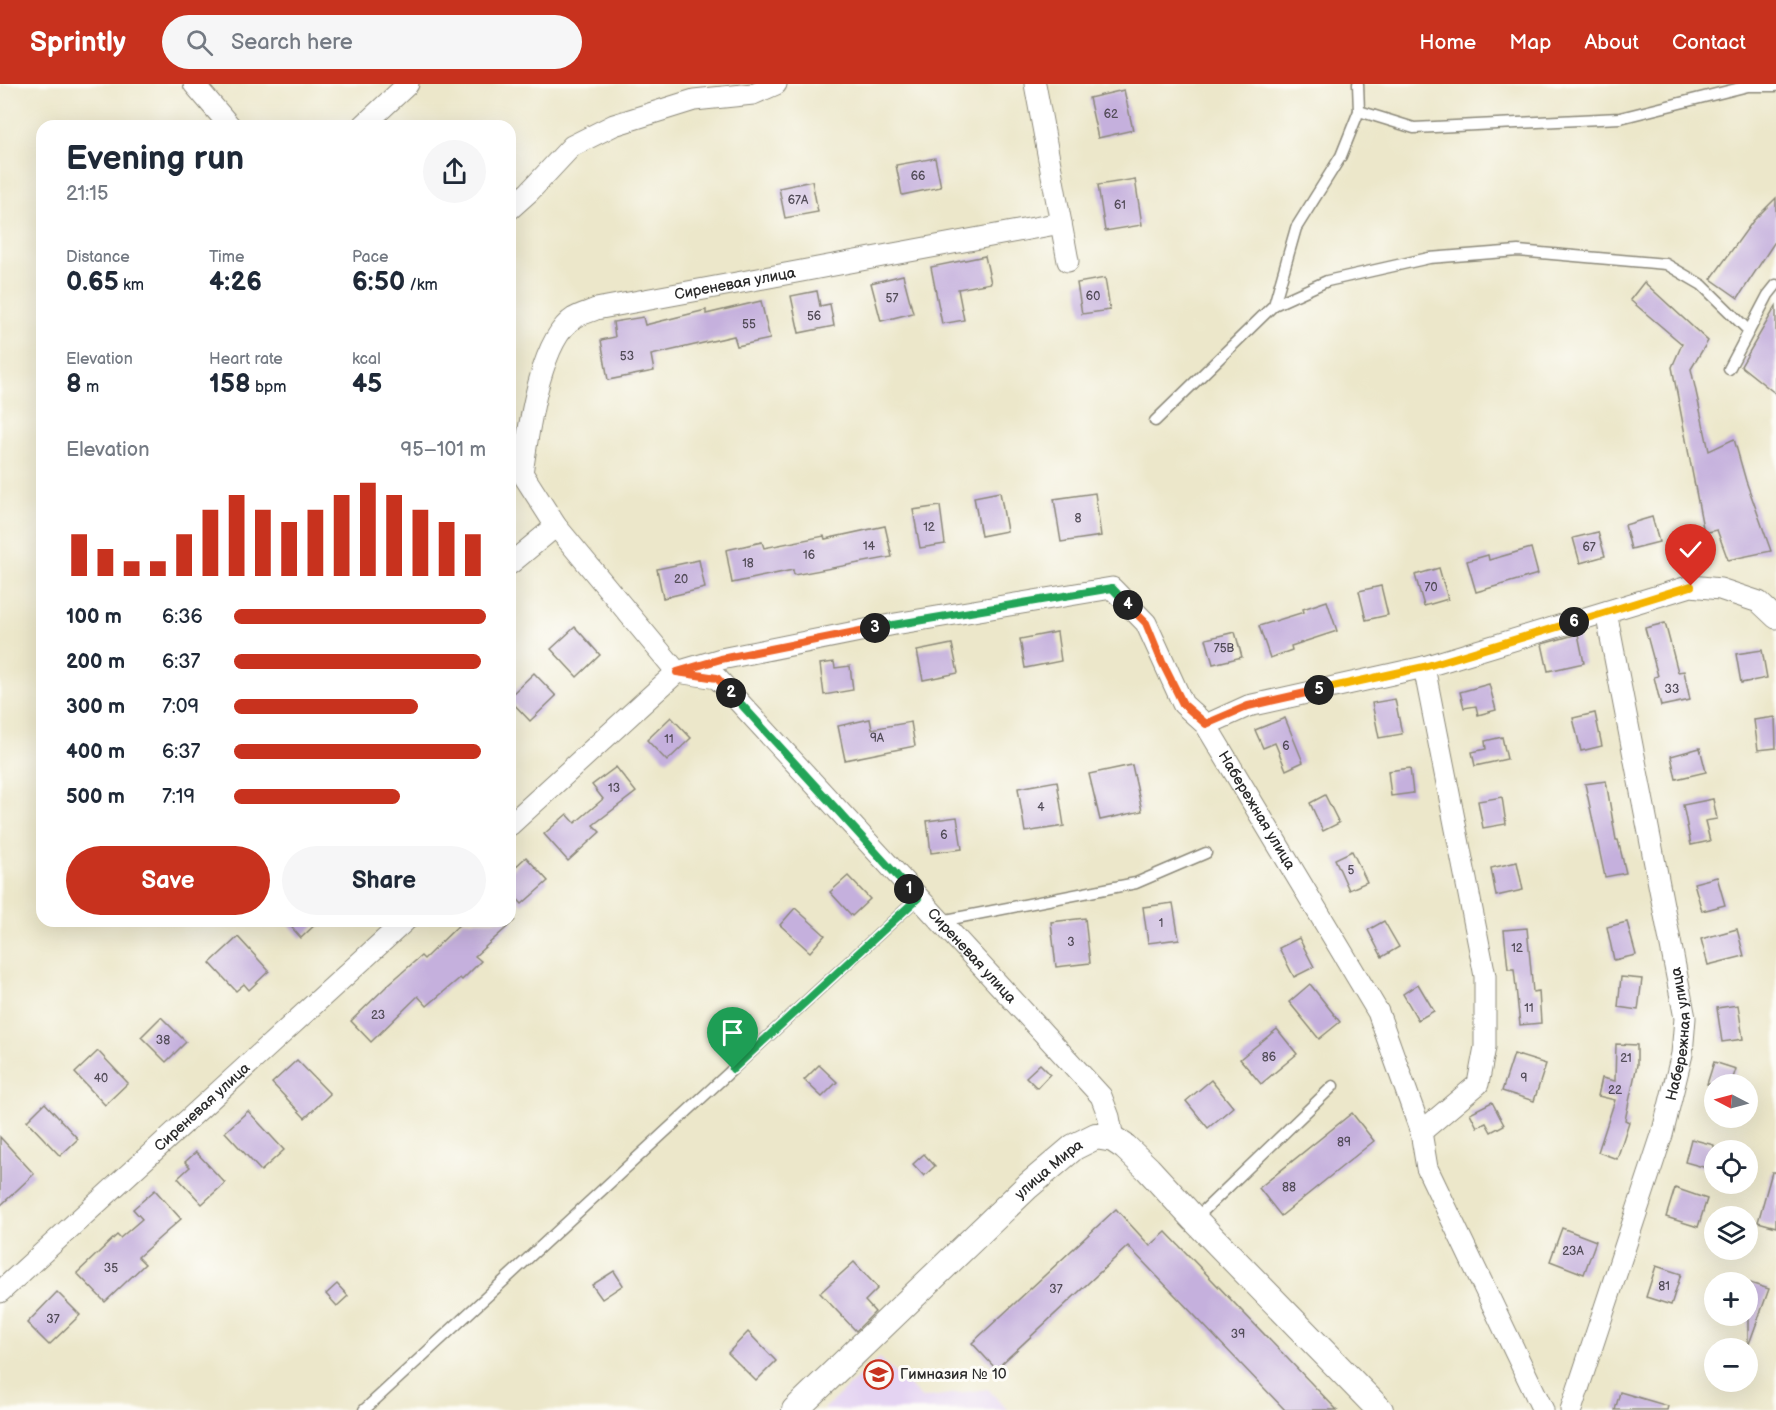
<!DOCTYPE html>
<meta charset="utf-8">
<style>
body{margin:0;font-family:"Balsamiq Sans",sans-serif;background:#f6f6f7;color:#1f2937;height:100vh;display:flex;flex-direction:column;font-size:22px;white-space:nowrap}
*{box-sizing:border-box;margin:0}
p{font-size:20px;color:#747a83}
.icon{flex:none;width:33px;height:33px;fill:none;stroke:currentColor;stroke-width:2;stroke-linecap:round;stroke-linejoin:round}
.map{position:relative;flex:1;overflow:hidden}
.details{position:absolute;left:36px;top:36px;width:480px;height:807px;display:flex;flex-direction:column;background:#fff;border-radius:18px;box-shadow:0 6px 24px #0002}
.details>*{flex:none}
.needle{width:39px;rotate:276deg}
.buttons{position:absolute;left:1704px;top:990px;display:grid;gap:12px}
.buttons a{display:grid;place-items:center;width:54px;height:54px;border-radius:50%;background:#fff;box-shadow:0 6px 24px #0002;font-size:30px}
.pin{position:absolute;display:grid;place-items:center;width:51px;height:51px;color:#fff;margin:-62px -26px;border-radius:50% 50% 50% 0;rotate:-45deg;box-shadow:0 0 6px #0007}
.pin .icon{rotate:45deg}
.km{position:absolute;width:30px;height:30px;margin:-15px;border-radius:50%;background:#222;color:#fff;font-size:16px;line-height:30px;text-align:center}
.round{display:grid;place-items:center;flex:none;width:63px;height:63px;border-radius:32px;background:#f6f6f7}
.headline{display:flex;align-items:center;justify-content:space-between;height:102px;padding:0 30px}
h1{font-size:33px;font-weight:600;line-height:45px}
.figures{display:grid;grid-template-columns:repeat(3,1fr);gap:9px;height:102px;padding:6px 30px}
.figures div{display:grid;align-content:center}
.figures b{font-size:26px;font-weight:600}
.figures small{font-size:16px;font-weight:400}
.figures p{font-size:16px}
.chart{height:168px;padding:12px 30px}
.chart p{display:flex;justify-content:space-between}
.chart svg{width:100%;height:108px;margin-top:6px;stroke:#c8321e;stroke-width:6}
.primary-button{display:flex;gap:12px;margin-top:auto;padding:12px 30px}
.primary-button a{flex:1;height:69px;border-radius:36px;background:#c8321e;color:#fff;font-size:24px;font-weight:600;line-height:69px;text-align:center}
.primary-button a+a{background:#f6f6f7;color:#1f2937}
ul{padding:0 30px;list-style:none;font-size:20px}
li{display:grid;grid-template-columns:96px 72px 1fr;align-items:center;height:45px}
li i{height:15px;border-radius:8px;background:#c8321e}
header{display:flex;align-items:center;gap:36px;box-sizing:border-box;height:84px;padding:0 30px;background:#c8321e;color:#fff}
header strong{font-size:28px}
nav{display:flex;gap:33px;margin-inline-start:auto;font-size:21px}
.search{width:420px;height:54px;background:#f6f6f7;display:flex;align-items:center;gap:15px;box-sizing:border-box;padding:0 21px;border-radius:33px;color:#747a83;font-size:22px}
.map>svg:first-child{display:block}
.built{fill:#e4d3f2}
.building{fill:#c5b0dd}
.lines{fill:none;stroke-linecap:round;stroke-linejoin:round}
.service-casing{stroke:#8c897a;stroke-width:13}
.minor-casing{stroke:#8c897a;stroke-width:23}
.tertiary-casing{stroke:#8c897a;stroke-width:28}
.service{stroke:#fff;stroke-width:10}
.minor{stroke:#fff;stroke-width:21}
.tertiary{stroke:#fff;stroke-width:26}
.split-1-casing{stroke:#fff;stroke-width:12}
.split-2-casing{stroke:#fff;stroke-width:12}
.split-3-casing{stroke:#fff;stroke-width:12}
.split-4-casing{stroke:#fff;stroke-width:12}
.split-5-casing{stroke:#fff;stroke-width:12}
.split-6-casing{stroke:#fff;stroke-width:12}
.split-7-casing{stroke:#fff;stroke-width:12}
.split-1{stroke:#22a559;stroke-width:8}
.split-2{stroke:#22a559;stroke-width:8}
.split-3{stroke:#f0652b;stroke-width:8}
.split-4{stroke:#22a559;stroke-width:8}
.split-5{stroke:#f0652b;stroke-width:8}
.split-6{stroke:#f5b400;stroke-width:8}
.split-7{stroke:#f5b400;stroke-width:8}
.labels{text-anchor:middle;stroke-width:6;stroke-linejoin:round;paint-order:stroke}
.number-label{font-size:12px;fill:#524c58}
.street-label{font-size:15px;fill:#2b2b2b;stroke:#fdfcf7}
.poi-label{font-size:15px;fill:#2b2b2b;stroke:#fdfcf7;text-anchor:start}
</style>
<header>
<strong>Sprintly</strong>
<div class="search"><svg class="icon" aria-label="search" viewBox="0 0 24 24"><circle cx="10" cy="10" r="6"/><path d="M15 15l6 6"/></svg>Search here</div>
<nav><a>Home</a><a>Map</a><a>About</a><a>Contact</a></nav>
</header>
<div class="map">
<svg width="1776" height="1326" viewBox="0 0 1776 1326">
<rect width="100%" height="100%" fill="#fdfcf7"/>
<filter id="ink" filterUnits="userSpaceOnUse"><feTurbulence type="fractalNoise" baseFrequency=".0167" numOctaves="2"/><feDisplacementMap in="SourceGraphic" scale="12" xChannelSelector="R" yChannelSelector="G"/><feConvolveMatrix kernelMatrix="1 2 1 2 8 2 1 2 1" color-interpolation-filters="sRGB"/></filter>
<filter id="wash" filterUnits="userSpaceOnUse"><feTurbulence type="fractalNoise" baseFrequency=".008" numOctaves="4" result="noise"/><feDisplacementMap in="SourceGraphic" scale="24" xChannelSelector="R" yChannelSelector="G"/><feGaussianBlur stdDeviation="1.35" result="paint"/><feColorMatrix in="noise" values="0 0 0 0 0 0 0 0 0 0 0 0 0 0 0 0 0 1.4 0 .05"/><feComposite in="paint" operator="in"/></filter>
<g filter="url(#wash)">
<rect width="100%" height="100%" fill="#ece7ca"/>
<path class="built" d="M879,1274L922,1314L988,1305L1008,1326H823Z"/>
<g id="blocks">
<g class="building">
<path d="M1124,6L1133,46L1098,54L1089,14Z"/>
<path d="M935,74L941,103L902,111L896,81Z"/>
<path d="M1135,95L1142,141L1105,147L1098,101Z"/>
<path d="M812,97L818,128L785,134L779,104Z"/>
<path d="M1776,114V156L1738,214L1711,195L1753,137Z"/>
<path d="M985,172L991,199L958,205L964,236L942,240L931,183Z"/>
<path d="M903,191L913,229L881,237L871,199Z"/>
<path d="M1105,194L1110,226L1082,230L1077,199Z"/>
<path d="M1644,198L1708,257L1691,285L1709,367L1734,355L1746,397L1771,467L1728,476L1717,446L1704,449L1672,283L1682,260L1630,216Z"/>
<path d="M817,207L820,222L830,220L834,242L799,249L791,212Z"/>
<path d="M761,217L770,255L737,262L734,252L651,271L654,287L608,296L601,256L615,253L613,238L643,233L645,241L706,226V230Z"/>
<path d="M1776,222V310L1741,282Z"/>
<path d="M1000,408L1007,447L981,452L974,413Z"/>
<path d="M1095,409L1101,452L1061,458L1054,415Z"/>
<path d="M940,422L945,460L920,464L913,426Z"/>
<path d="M1652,433L1659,458L1631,465L1625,441Z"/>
<path d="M885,442L892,473L794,491L793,486L732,499L726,466L762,458L764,464L824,452L825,455Z"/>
<path d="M1598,448L1605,472L1580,479L1573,454Z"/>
<path d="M1531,464L1538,490L1476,508L1467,477L1488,471L1489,476Z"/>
<path d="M699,476L705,504L663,514L657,485Z"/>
<path d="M1439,484L1448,515L1424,522L1415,491Z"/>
<path d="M1381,502L1388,531L1366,536L1359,507Z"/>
<path d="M1327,517L1337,547L1291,562L1292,566L1270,574L1259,542L1304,528L1303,525Z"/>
<path d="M1665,539L1678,588L1684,587L1690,616L1661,622L1654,593L1658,592L1645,544Z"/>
<path d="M575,543L600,571L577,593L551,565Z"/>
<path d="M1057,548L1061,577L1025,584L1020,555Z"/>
<path d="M1235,548L1242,573L1213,580L1206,555Z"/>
<path d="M1578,550L1584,579L1548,587L1542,560Z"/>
<path d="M952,560L958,589L923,596L917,567Z"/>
<path d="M1762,566L1767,594L1741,599L1736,570Z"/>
<path d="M834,578L835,584L850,582L853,606L824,611L820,580Z"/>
<path d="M534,589L556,612L530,637L510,616V612Z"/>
<path d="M1489,600L1496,626L1478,631L1476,622L1464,624L1460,608Z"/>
<path d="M1395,615L1402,650L1379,654L1372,619Z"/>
<path d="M1595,629L1602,662L1581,667L1573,634Z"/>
<path d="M671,633L691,654L667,677L647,656Z"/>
<path d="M1775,633L1776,664L1758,666L1754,636Z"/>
<path d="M1285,634L1303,678L1286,686L1275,659L1263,664L1255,646Z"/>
<path d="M870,635L872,645L911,638L915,662L845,676L838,642Z"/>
<path d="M1502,653L1507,675L1475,682L1472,668L1486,665L1485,657Z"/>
<path d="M1700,664L1706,688L1676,695L1671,672Z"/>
<path d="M1132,681L1142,727L1100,736L1089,690Z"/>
<path d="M616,683L636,708L593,741L600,748L568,777L544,750L567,730L575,739L603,715L592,701Z"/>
<path d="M1410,684L1413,709L1391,712L1388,687Z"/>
<path d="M1057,697L1064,742L1025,748L1018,704Z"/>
<path d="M1606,697L1616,756H1618L1626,789L1605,793L1585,700Z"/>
<path d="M1325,711L1339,739L1323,747L1310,719Z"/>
<path d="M1502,713L1506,740L1483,744L1478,717Z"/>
<path d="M1713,715L1717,735L1705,737L1710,757L1691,761L1683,721Z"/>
<path d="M957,733L962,765L931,769L927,737Z"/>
<path d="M1352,767L1367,798L1349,806L1335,775Z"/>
<path d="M526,773L548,797L522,820L510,807V788Z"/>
<path d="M1517,778L1523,806L1496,812L1491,784Z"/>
<path d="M848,792L870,815L852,832L830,808Z"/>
<path d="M1717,793L1725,821L1702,827L1694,799Z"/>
<path d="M1173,819L1179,855L1148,859L1143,823Z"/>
<path d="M795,824L825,851L810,868L780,841Z"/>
<path d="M1085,834L1090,879L1056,883L1051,838Z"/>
<path d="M286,837H319L301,854Z"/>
<path d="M463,837H514L475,872L481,877L462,896L460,894L427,922L418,912L371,958L351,937L390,899L421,872L424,875Z"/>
<path d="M1384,837L1399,863L1382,873L1368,846Z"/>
<path d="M1627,838L1636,871L1614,876L1607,843Z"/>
<path d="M1527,844L1533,908L1539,907L1541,939L1520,941L1514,885H1508L1504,846Z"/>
<path d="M1737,845L1744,872L1708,881L1701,855Z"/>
<path d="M238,853L269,887L249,906L244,900L236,907L210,879Z"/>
<path d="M1299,854L1314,883L1294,893L1279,864Z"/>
<path d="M1621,893L1642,895L1638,926L1618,923Z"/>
<path d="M1310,900L1340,938L1319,955L1289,918Z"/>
<path d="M1418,900L1434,927L1418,936L1403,910Z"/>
<path d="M1738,921L1743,955L1722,958L1717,924Z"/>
<path d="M161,933L186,958L166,978L141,953Z"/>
<path d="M1277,945L1297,970L1261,1000L1240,975Z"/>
<path d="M1616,960L1637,961V981L1625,1036L1629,1038L1617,1075L1598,1068L1615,1016L1598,1012L1602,994L1615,997Z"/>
<path d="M98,967L128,999L105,1021L75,989Z"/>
<path d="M1514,970L1546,980L1534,1017L1502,1007Z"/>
<path d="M297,976L330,1010L305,1034L272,999Z"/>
<path d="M1714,978L1736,985L1731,1000H1707Z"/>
<path d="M1040,980L1050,990L1037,1004L1026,993Z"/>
<path d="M819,981L837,998L822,1013L804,996Z"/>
<path d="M1211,996L1233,1023L1208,1044L1186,1017Z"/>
<path d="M1492,1018L1504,1041L1491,1048L1486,1039L1477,1043L1470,1029Z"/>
<path d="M45,1019L78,1055L60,1072L27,1037Z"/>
<path d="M248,1027L284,1066L261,1087L225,1048Z"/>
<path d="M1352,1029L1374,1057L1281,1132L1259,1104Z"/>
<path d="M0,1053L34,1090L0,1122Z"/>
<path d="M1691,1055L1714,1061V1086L1685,1078Z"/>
<path d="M196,1068L225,1099L202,1120L178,1094L190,1083L185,1078Z"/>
<path d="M924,1070L935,1082L924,1092L913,1080Z"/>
<path d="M1772,1088H1776V1143L1758,1138Z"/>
<path d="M1675,1104L1707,1115L1698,1143L1666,1133Z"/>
<path d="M155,1106L181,1135L138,1173L145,1180L105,1218L77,1189L117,1151L120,1154L142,1135L133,1125Z"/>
<path d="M1116,1125L1150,1162L1166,1148L1337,1326H1285L1128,1162L996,1285L972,1259Z"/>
<path d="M1562,1144L1596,1157L1584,1190L1550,1177Z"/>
<path d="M854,1178L878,1204L865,1217L875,1228L856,1247L820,1209Z"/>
<path d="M1656,1182L1681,1190L1671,1221L1646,1213Z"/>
<path d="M614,1187L623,1201L602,1215L592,1201Z"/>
<path d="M1750,1199L1769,1205L1749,1260L1748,1259V1207Z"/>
<path d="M337,1200L348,1212L337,1222L326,1210Z"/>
<path d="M57,1208L80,1231L49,1261L27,1239Z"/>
<path d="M748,1248L776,1277L756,1297L728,1269Z"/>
<path d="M1620,1308L1668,1322L1667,1326H1615Z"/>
</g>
</g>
</g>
<g filter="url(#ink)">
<use href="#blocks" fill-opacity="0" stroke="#8c897a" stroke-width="1.5"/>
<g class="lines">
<defs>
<g id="service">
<path d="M1359,27L1414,44L1620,34L1748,2H1776"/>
<path d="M1274,221L1296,144L1341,72L1359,27L1358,0"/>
<path d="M1729,285L1768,211L1776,201"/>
<path d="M1155,337L1274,221L1327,197L1429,174L1518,167L1666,180L1702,201L1749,247"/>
<path d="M941,837L1136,799L1206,769"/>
<path d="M1195,1135L1333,1002"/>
<path d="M364,1326L918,814"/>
</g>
<g id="minor">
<path d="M194,0L230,42"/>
<path d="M1035,0L1068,177"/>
<path d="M363,42L408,0"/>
<path d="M510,125L529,108L572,62L614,41L694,16L753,10L776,0"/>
<path id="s1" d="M510,376L522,389L556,442L677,588L721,575L895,540L1112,504L1146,539L1183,620L1206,641L1378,928L1421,1048L1427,1084L1543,1326"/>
<path id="s2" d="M522,389C528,351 539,256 574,234C581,230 589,228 596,225L1061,139"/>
<path d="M510,480L556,442"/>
<path d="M1206,641L1248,622L1424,583L1691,502L1720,505L1759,518L1776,534"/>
<path id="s3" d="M510,741L677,588L717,594L1101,1012L1109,1033L1113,1055"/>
<path d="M1421,1048L1478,1000L1485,963V892L1424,583"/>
<path id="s4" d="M0,1208L405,837"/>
<path id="s5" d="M1571,1326L1662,1051L1682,970L1685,934L1606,528"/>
</g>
<g id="tertiary">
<path id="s6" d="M795,1326L1028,1102L1074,1063L1096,1052L1113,1055L1125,1063L1148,1085L1194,1135L1380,1326"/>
</g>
</defs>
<use href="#service" class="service-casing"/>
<use href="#minor" class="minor-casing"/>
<use href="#tertiary" class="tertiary-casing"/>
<use href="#service" class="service"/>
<use href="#minor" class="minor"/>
<use href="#tertiary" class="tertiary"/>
</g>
</g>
<g class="lines" filter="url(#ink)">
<defs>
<path id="split-1" d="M733,985L918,814L909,805"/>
<path id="split-2" d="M731,609L909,805"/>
<path id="split-3" d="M731,609L717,594L677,588L721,575L875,544"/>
<path id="split-4" d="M875,544L1112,504L1128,521"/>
<path id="split-5" d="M1128,521L1146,539L1162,578L1183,620L1206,640L1248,622L1319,606"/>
<path id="split-6" d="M1319,606L1424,583L1574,538"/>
<path id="split-7" d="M1574,538L1691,502"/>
</defs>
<use href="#split-1" class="split-1-casing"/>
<use href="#split-2" class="split-2-casing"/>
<use href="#split-3" class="split-3-casing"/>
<use href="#split-4" class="split-4-casing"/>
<use href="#split-5" class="split-5-casing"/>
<use href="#split-6" class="split-6-casing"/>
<use href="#split-7" class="split-7-casing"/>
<use href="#split-1" class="split-1"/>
<use href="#split-2" class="split-2"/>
<use href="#split-3" class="split-3"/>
<use href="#split-4" class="split-4"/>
<use href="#split-5" class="split-5"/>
<use href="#split-6" class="split-6"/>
<use href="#split-7" class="split-7"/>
</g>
<defs>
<symbol id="school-ring" viewBox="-11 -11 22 22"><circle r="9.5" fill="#fdfcf7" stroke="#c8321e" stroke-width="1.5"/><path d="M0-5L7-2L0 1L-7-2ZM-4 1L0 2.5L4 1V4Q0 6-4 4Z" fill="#c8321e"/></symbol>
</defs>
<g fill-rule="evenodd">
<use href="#school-ring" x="862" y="1274" width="33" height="33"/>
</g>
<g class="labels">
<g class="number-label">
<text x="1111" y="34">62</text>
<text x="918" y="96">66</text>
<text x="798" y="120">67А</text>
<text x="1120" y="125">61</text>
<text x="1093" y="216">60</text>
<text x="892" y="218">57</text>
<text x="814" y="236">56</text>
<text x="749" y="244">55</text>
<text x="627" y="276">53</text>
<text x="1078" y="438">8</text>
<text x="929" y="447">12</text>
<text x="869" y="466">14</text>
<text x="1589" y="467">67</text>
<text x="809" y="475">16</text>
<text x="748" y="483">18</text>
<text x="681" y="499">20</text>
<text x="1431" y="507">70</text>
<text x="1224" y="568">75В</text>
<text x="1672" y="609">33</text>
<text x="877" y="658">9А</text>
<text x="669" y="659">11</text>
<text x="1286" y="666">6</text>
<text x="614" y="708">13</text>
<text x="1041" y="727">4</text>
<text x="944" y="755">6</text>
<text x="1351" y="790">5</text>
<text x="1161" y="843">1</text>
<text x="1071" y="862">3</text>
<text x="1517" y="868">12</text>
<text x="1529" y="928">11</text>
<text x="378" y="935">23</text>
<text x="163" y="960">38</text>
<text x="1269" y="977">86</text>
<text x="1626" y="978">21</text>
<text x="101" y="998">40</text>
<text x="1524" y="998">9</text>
<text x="1615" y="1010">22</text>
<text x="1344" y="1062">89</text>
<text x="1289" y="1107">88</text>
<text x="1573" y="1171">23А</text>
<text x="111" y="1188">35</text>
<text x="1664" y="1206">81</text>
<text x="1056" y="1209">37</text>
<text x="53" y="1239">37</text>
<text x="1238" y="1254">39</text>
</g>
<g class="street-label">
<text dy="5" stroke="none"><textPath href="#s2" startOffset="332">Сиреневая улица</textPath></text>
<text dy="5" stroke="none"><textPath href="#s1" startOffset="982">Набережная улица</textPath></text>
<text dy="5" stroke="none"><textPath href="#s3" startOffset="644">Сиреневая улица</textPath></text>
<text dy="5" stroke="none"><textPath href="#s5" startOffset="393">Набережная улица</textPath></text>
<text dy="5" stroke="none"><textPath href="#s4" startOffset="274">Сиреневая улица</textPath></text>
<text dy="5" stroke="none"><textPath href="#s6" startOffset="350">улица Мира</textPath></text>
</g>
<g class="poi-label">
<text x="900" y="1295">Гимназия № 10</text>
</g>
</g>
</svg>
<div class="buttons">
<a><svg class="needle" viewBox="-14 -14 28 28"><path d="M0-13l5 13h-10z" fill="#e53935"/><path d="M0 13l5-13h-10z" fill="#747a83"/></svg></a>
<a><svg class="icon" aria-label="locate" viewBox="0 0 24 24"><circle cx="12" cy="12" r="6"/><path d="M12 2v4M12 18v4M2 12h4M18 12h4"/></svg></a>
<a><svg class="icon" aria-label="layers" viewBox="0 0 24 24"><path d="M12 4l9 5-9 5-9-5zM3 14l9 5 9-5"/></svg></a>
<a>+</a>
<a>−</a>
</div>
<div class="pin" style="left:733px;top:985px;background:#1e9e55"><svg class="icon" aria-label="arrive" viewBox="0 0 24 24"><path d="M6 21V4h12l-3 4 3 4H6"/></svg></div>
<div class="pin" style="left:1691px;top:502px;background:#d93025"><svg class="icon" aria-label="check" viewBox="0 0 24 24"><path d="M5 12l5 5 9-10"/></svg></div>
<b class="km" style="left:909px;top:805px">1</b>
<b class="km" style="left:731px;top:609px">2</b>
<b class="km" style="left:875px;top:544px">3</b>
<b class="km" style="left:1128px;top:521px">4</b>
<b class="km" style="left:1319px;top:606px">5</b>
<b class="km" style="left:1574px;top:538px">6</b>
<section class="details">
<div class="headline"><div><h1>Evening run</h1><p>21:15</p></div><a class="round"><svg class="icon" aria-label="share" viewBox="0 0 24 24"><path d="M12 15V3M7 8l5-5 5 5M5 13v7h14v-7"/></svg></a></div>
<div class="figures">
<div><p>Distance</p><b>0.65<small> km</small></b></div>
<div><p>Time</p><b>4:26</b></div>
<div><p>Pace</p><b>6:50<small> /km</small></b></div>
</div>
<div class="figures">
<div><p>Elevation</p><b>8<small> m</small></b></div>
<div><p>Heart rate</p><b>158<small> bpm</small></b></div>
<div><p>kcal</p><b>45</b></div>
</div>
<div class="chart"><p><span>Elevation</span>95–101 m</p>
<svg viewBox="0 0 160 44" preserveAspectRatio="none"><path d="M5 44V27M15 44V33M25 44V38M35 44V38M45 44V27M55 44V17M65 44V11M75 44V17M85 44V22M95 44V17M105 44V11M115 44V6M125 44V11M135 44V17M145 44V22M155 44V27"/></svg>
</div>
<ul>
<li><b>100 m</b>6:36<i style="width:100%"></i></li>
<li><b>200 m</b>6:37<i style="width:98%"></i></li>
<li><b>300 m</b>7:09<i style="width:73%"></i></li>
<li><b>400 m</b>6:37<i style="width:98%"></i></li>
<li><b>500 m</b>7:19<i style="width:66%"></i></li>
</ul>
<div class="primary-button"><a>Save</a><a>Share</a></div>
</section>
</div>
